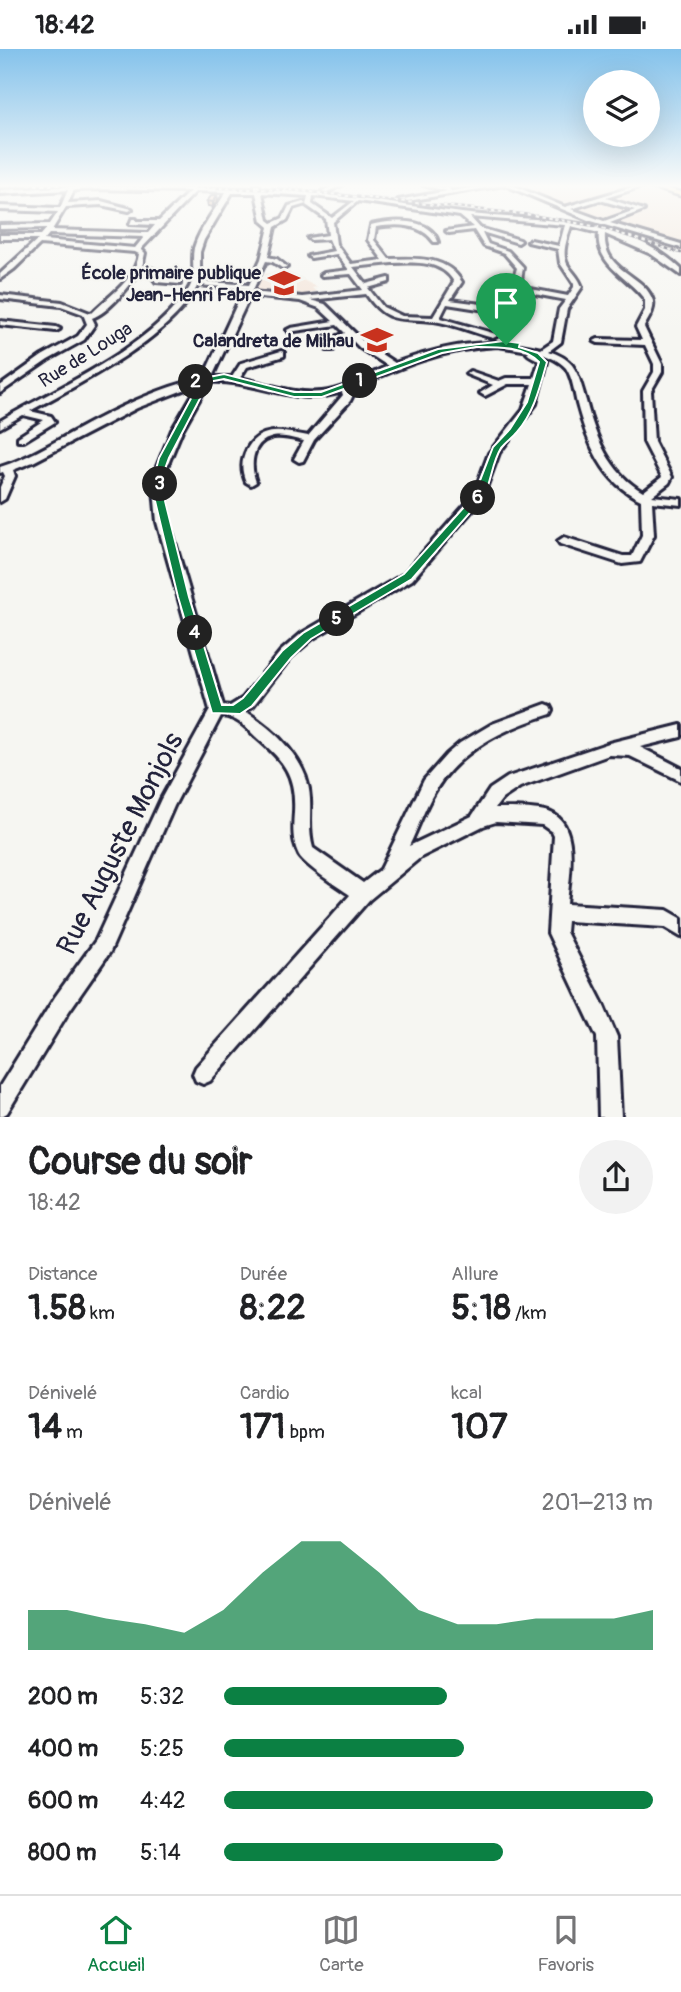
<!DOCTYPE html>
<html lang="fr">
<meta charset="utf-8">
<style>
body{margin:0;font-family:Pangolin,sans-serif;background:#f2f2f2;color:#202124;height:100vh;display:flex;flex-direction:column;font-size:26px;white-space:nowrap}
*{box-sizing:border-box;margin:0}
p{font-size:23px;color:#757577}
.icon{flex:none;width:38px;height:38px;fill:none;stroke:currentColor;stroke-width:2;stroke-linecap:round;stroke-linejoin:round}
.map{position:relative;height:1068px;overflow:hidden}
.drawer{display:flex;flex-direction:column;background:#fff;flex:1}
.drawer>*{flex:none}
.buttons{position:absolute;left:583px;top:21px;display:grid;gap:14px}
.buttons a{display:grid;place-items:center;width:77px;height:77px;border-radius:50%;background:#fff;box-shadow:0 7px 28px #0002;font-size:35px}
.pin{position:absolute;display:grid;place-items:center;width:60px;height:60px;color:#fff;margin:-72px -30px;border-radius:50% 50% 50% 0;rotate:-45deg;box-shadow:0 0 7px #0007}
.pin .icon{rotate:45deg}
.km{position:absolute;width:35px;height:35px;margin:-18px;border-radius:50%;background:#222;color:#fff;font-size:19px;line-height:35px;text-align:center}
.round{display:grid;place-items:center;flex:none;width:74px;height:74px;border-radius:37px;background:#f2f2f2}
.headline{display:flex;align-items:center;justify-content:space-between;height:119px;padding:0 28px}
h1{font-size:38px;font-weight:800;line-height:52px}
.stats{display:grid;grid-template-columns:repeat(3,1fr);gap:10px;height:119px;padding:7px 28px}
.stats div{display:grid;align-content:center}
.stats b{font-size:35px;font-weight:800}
.stats small{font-size:19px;font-weight:400}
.stats p{font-size:19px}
.chart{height:196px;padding:14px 28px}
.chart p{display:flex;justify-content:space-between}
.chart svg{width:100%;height:126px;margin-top:7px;fill:#0b8043;opacity:.7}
ul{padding:0 28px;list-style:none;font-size:23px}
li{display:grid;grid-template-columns:112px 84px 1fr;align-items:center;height:52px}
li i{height:18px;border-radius:9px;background:#0b8043}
.status{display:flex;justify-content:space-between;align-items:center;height:49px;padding:0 35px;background:#fff;direction:ltr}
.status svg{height:19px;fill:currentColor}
.tab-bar{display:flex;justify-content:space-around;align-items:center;height:98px;border-top:2px solid #e0e0e0;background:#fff;font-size:19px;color:#757577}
.tab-bar a{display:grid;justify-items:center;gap:4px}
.tab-bar .selected{color:#0b8043}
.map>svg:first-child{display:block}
.built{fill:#f3e4d9}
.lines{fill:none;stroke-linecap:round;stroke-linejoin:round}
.minor-casing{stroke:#22223b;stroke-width:6}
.major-casing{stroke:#22223b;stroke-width:5}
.minor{fill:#f6f6f2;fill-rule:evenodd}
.major{fill:#fcde96;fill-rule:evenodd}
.rail-casing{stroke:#22223b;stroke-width:2.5}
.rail{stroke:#f6f6f2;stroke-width:2;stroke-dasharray:3.5;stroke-linecap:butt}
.wall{fill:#cb9f88;stroke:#22223b;stroke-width:2}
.shaded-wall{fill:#a5826f;stroke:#22223b;stroke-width:2}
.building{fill:#ecb99e;stroke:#22223b;stroke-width:2}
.route{fill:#0b8043;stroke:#fff;stroke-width:2;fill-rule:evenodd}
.labels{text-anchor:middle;stroke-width:5;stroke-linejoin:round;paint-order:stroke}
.far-poi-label{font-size:19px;font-weight:bold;fill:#22223b;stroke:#f6f6f2;text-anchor:end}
.far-street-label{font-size:19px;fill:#22223b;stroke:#f6f6f2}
.near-street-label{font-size:28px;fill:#22223b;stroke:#f6f6f2}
</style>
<div class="status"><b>18:42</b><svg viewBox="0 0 49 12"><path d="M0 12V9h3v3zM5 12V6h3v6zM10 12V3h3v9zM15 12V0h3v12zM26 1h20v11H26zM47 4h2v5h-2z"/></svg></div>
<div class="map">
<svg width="681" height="1068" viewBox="0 0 681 1068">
<rect width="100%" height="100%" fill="#f6f6f2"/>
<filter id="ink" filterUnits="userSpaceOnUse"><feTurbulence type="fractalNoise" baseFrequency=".0143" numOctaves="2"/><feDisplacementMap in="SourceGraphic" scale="14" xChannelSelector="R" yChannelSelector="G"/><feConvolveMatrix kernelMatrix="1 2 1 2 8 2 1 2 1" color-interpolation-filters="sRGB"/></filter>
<g filter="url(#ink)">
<g class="built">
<path d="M509,136H681V203L599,175Z"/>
<path d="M283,221L317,238L312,239L316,242L295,248L253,242L258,231H262L265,225Z"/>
</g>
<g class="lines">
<defs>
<g id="minor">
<path d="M99,136L255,140V136H259L261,140C329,144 395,155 462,164C536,173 623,165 681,220V226L651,205L605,185C602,223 645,225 653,252C655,261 648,270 644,278L662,315V323L651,342L654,393L672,428L669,434L652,447L681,450V456L652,453L654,486L640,513L622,515L560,495L558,492L564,488L623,507H632L642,486L641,451C603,434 587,393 577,355C574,343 573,330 566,319C559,311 548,307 538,304L543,306L547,313L536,355L499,404L482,450L412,531L312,590L291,608L253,657L245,662C275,681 309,712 310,750C311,767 308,782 313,799L363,834L381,820L424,731L447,705L460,694L492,675L546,655L551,657L553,661L551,665C506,679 460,700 435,742C424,760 418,779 409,797L472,767L490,740L508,728L609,694L681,676V688L640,698L681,719V732L630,707L609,706L520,738L502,750L495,759C511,759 530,759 545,762C582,770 569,828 567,855L667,861L681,869V888L664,878L567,872L566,883L603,955L617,988L621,1068H599L597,988L548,884L554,787L552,783L542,776L496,773L483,777L421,808L369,851L210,1032L203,1035L196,1032L193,1025L196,1018L350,846C339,838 305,817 299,806C292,792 293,778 294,763C296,726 284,712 257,689C246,678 237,668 221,667L174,757L110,903L69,962L7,1064L0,1068V1037L55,948L96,891L161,750L210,661L157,473L154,440L156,420L172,381L199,335L137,359L33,413L13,421L15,427L5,450L0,453V438L5,427L3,423L0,424V418C26,410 49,396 73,383C113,361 157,339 203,329L237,255L247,240L198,236C170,290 82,333 30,362L51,367L55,373L24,392H18V388L44,371L23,366L0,379V372C61,336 147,301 188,241C197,228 191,213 194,199C200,179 215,161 226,143L196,142L141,200L145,204L142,218L153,220L161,229L180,231V235L156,233L149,223L140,222C131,236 108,264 92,269L95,275L84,291L48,311L0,344V337L42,307L78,287L87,275L83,265L61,257L0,250V246L62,253L90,264L93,263C111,245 135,231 139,205L135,203L40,195L14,220L0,230V225L38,190H0V186H41L47,179L0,180V176L50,175L58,163L0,161V157L60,159L68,141L0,145V141ZM99,140L190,142L159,172H136V170H132L130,175L155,176L148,184L52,181L66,158L101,156L129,162L132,160L101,152L68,154L74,141ZM232,144H256L262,172L269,178L261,210L249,236L200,232V203L204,191ZM262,144L308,147L306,156L326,170L328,186L308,189L311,191L329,190L334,202L308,207L311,209L337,205L349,221L324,224L321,226L322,227L351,225L363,241L302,248L252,243L266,212L273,213L282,219L287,218L277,210L268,208L275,178L287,171L293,159L306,155L303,153L289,157L283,169L272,174L268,171ZM313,147L354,152L332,169L312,155ZM358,152L460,167L473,178L446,182L449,184L474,181L484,197L504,204L517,219L505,258L450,251L462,233C446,207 417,209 389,210L374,191L376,178C397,175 421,174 434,193H438C431,168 392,171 371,176L368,191L383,211L351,215L336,195L333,173ZM470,168L565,176L559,197L531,191L528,193L558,200L560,214L574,235V238L568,247L520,238L523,218L508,202L488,195L482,183L518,194L521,192L520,191L480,179ZM571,177L599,184C595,216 629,228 645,251V261L636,278L642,291L598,290L594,292L598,294L645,296L654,315V323L643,342L644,393L662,428L643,443C610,424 595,388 586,352C582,340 580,327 572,316C566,309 558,305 549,302L561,293L567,260L582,238C579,229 574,225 569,218C560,206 567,190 571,177ZM49,185L144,188L135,199L44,191ZM392,214C415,213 442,211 454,233L433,268L402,267L383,258L368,239L389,233V229L366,235L353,218ZM519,242L566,251L559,260L553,292L541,300C488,287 446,296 395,314L366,295L325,255L310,251L366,245C388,277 400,268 434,272C454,275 474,284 493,289L497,287L496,285L440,269L447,255L498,263L511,262ZM250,247L300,252L319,259L333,272L291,279L287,281L288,283L337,276L345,284L326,292L327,301H333V295L349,288L360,299L388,317C367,326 344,341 322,343C293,346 267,334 240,329L247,318L284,307V303L281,302L241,314L232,328H212ZM498,297L529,302L527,304C530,308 536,308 539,313L534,329H506L499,332L470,322L466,325L493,336L480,344L485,347L508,335H532L523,361L489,404L473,447L404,525L302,584L281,602L243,649L230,657L223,656L169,473L164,440L166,420L182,381L209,333C256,330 294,359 342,343L343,346L308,387C285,383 260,376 247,400C241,412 241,421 246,433L251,436L256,433C250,418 251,394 270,389C280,385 294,390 304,392L294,410L299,413L303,412L314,391L350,352L353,346L349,341C398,319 444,299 498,297Z"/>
<path d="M335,136H342L327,143L322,142Z"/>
<path d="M423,136L449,139L451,142L492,136H504L401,153L398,151L447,142Z"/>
<path d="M505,136H512L565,158L639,136H646L606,149L644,161L610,174L681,195V199L588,171ZM600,151L635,161L604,172L571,160Z"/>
<path d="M0,272L56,278L60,280L56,282L0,276Z"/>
</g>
<path id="major" d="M643,136H654L681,143V147Z"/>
</defs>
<use href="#minor" class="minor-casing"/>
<use href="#major" class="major-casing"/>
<use href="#minor" class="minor"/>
<use href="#major" class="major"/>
<defs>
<g id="rail">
<path d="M0,136H100"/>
<path d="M101,136L291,141L532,166L599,178L681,204"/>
</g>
</defs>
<use href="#rail" class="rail-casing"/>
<use href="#rail" class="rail"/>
</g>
<path class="wall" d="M218,151L213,158L208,157L207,152Z"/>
<path class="shaded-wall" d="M217,146L218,151L213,158V153Z"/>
<path class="building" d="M212,146H217L213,153L207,152Z"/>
</g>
<linearGradient id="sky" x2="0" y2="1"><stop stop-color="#84c2eb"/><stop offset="0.48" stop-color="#fbfbf9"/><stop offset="1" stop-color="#fbfbf9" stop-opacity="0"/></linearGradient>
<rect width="681" height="285" fill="url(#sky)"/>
<path class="route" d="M504,292L520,294L519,298L538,304L547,313C540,338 534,363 517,383C512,389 506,393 501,399C491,415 492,434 482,450L412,530L311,590L291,609L252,657L240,665L212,664L178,548L155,452L156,420L159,409L195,342L189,332L224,325L294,343H321L438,300ZM476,298C497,298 523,297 539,313L527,353L510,380L493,398L474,447L404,525L303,584L282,602L243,649L233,656H222L189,548L165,452V420L169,409L204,342L198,335L224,330L294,348H322L442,304Z"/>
<defs>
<symbol id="school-bare" viewBox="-9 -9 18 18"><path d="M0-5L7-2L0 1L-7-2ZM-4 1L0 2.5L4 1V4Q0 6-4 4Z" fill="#c8321e" stroke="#f6f6f2" stroke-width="2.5" paint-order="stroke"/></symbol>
</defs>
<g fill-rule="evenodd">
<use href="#school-bare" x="262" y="212" width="44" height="44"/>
<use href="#school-bare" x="355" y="269" width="44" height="44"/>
</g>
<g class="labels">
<g class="far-poi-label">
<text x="261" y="230">École primaire publique<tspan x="261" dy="22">Jean-Henri Fabre</tspan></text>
<text x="354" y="298">Calandreta de Milhau</text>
</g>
<g class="far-street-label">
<text transform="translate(85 305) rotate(-32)" y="7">Rue de Louga</text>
</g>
<g class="near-street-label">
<text transform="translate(119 794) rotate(-63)" y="10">Rue Auguste Monjols</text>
</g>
</g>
</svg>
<div class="buttons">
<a><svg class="icon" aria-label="layers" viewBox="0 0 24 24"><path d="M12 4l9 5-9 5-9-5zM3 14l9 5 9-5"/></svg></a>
</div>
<div class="pin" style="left:506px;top:296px;background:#1e9e55"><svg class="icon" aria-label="arrive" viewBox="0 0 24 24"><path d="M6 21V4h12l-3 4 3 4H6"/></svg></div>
<b class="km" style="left:360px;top:332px">1</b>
<b class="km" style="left:196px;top:333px">2</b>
<b class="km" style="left:160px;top:435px">3</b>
<b class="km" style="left:195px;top:584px">4</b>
<b class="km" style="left:337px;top:570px">5</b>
<b class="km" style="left:478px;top:449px">6</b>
</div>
<section class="drawer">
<div class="headline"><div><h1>Course du soir</h1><p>18:42</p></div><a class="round"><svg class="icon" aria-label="share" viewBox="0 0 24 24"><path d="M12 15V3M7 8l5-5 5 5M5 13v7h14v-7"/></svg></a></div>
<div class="stats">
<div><p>Distance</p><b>1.58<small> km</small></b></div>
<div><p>Durée</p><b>8:22</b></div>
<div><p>Allure</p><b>5:18<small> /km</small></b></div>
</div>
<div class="stats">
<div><p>Dénivelé</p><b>14<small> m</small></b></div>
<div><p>Cardio</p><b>171<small> bpm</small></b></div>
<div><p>kcal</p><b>107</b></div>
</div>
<div class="chart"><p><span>Dénivelé</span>201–213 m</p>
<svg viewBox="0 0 160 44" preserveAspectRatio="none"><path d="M0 44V30L10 30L20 33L30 35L40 38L50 30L60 17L70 6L80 6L90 17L100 30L110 35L120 35L130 33L140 33L150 33L160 30V44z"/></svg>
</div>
<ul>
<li><b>200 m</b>5:32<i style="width:52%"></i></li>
<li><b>400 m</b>5:25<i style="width:56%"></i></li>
<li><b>600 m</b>4:42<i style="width:100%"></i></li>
<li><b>800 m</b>5:14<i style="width:65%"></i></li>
</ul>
</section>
<nav class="tab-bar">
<a class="selected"><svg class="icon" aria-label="home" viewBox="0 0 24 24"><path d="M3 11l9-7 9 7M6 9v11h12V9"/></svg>Accueil</a>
<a><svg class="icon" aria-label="map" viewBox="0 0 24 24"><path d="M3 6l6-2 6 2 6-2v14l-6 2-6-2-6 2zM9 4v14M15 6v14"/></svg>Carte</a>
<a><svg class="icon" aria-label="saved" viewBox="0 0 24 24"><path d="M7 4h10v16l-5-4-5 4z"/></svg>Favoris</a>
</nav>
